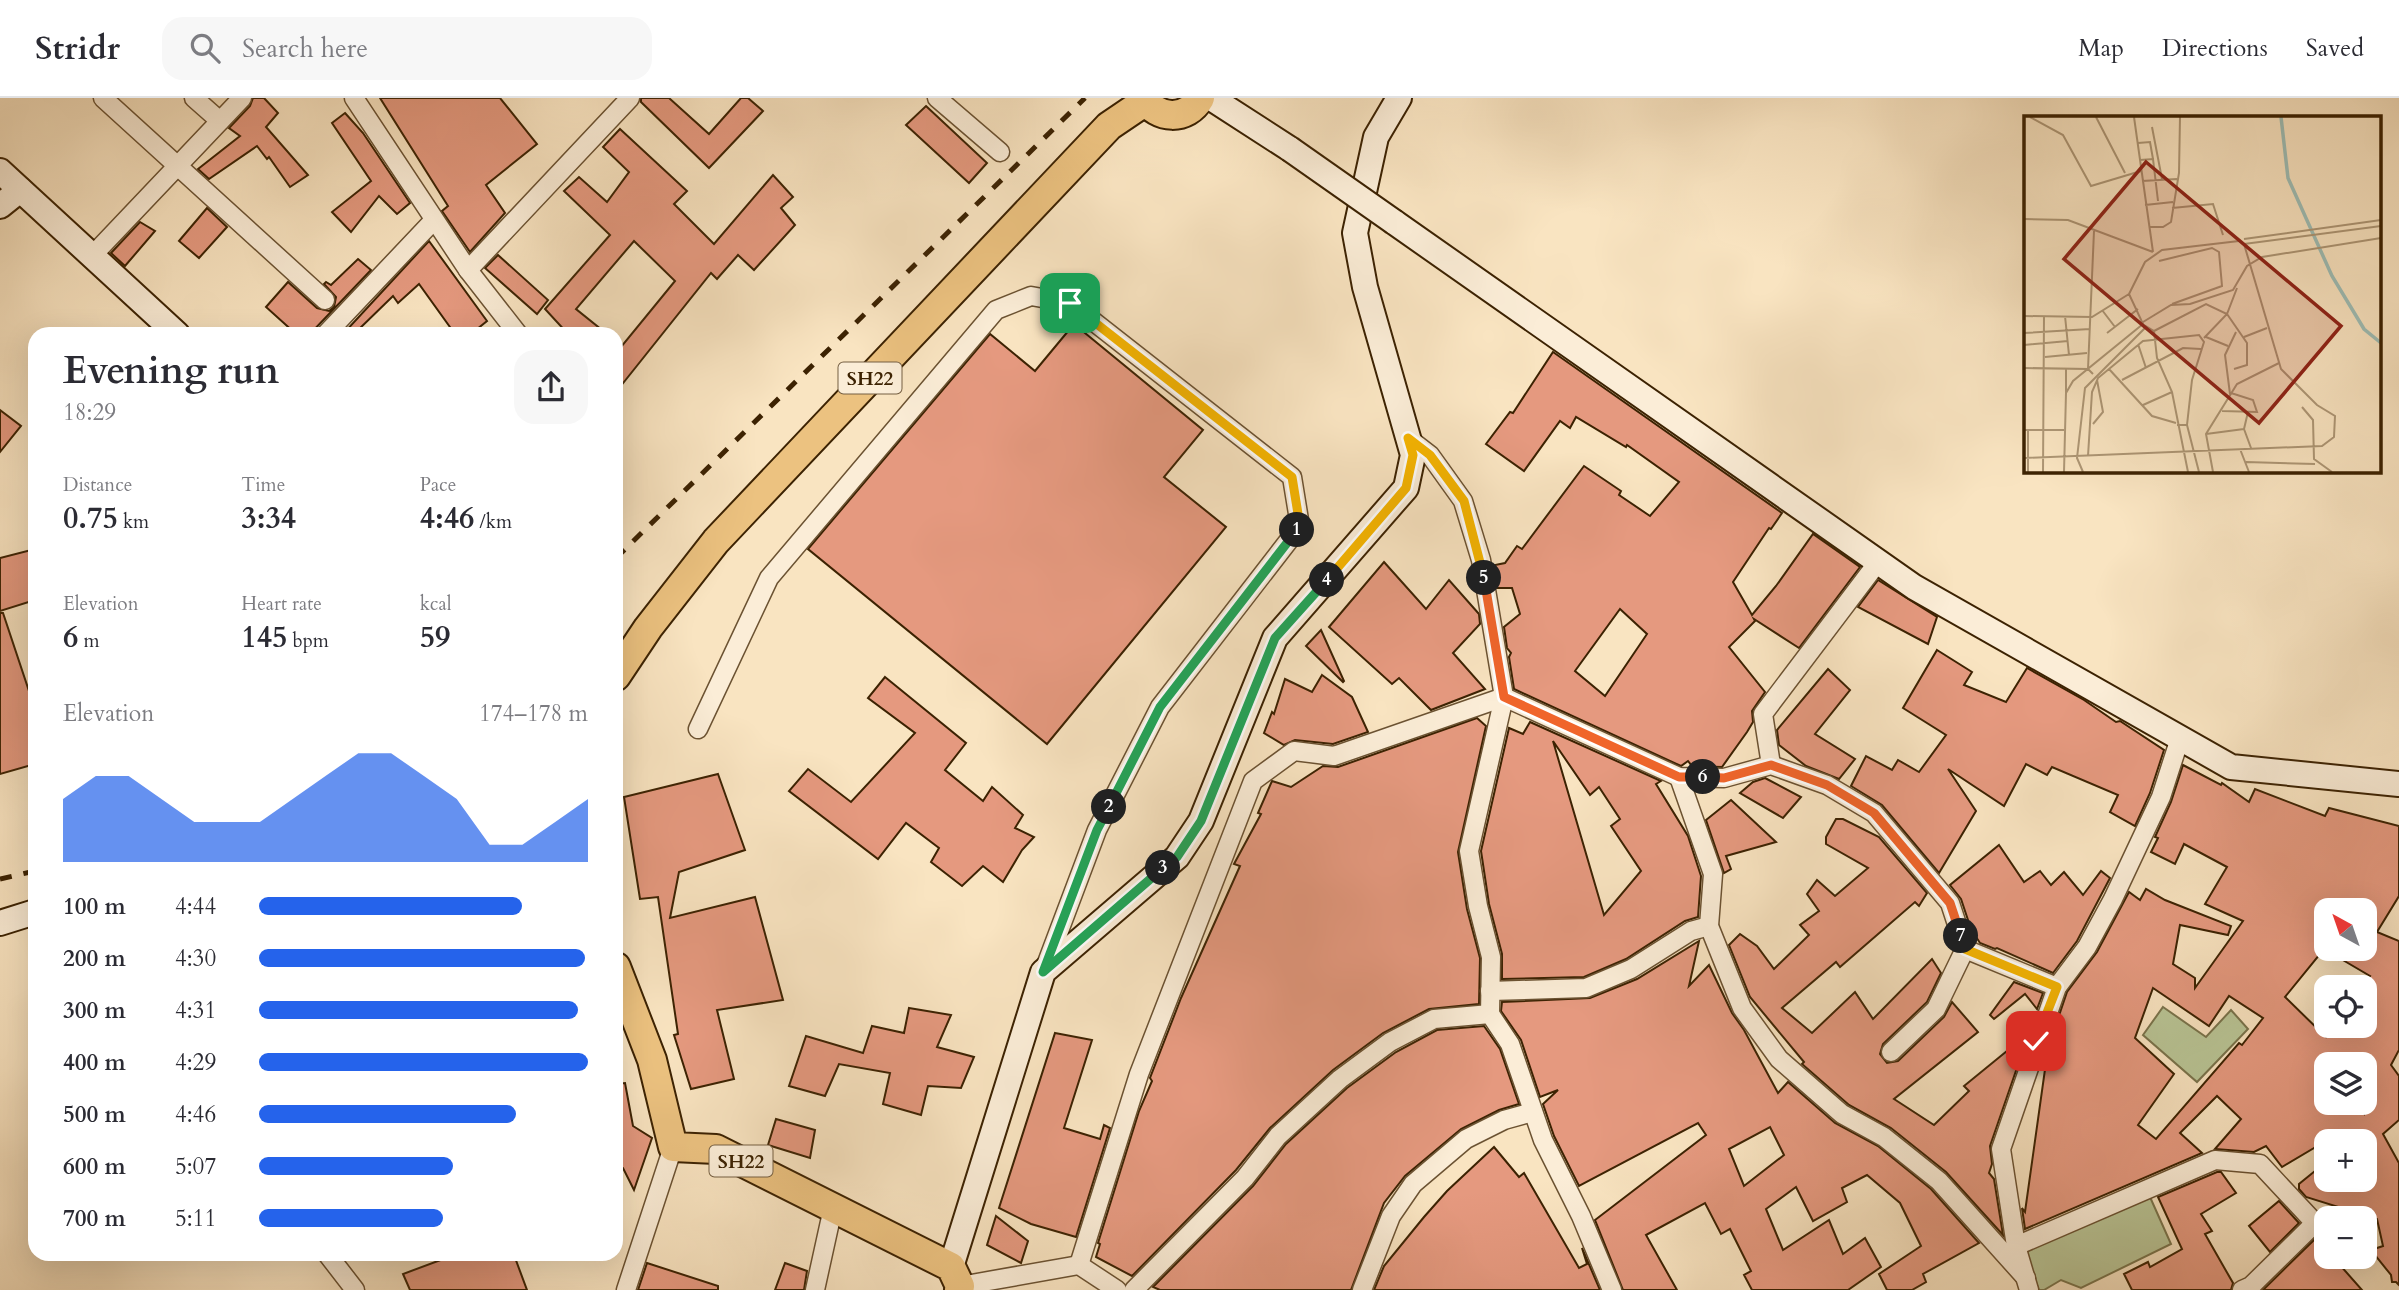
<!DOCTYPE html>
<meta charset="utf-8">
<style>
body{margin:0;font-family:Cardo,serif;background:#f7f7f7;color:#2b2b33;height:100vh;display:flex;flex-direction:column;font-size:26px;white-space:nowrap}
*{box-sizing:border-box;margin:0}
p{font-size:23px;color:#7c7c81}
.icon{flex:none;width:38px;height:38px;fill:none;stroke:currentColor;stroke-width:2;stroke-linecap:round;stroke-linejoin:round}
.map{position:relative;flex:1;overflow:hidden}
.details{position:absolute;left:28px;top:229px;width:595px;height:934px;display:flex;flex-direction:column;background:#fff;border-radius:21px;box-shadow:0 7px 28px #0002}
.details>*{flex:none}
.needle{width:46px;rotate:320deg}
.controls{position:absolute;left:2314px;top:800px;display:grid;gap:14px}
.controls a{display:grid;place-items:center;width:63px;height:63px;border-radius:14px;background:#fff;box-shadow:0 7px 28px #0002;font-size:35px}
.pin{position:absolute;display:grid;place-items:center;width:60px;height:60px;color:#fff;margin:-30px;border-radius:14px;box-shadow:0 4px 10px #0006}
.km{position:absolute;width:35px;height:35px;margin:-18px;border-radius:50%;background:#222;color:#fff;font-size:19px;line-height:35px;text-align:center}
.round{display:grid;place-items:center;flex:none;width:74px;height:74px;border-radius:21px;background:#f7f7f7}
.overview{display:flex;align-items:center;justify-content:space-between;height:119px;padding:0 35px}
h1{font-size:38px;font-weight:600;line-height:52px}
.stats{display:grid;grid-template-columns:repeat(3,1fr);gap:10px;height:119px;padding:7px 35px}
.stats div{display:grid;align-content:center}
.stats b{font-size:30px;font-weight:600}
.stats small{font-size:19px;font-weight:400}
.stats p{font-size:19px}
.chart{height:196px;padding:14px 35px}
.chart p{display:flex;justify-content:space-between}
.chart svg{width:100%;height:126px;margin-top:7px;fill:#2563eb;opacity:.7}
ul{padding:0 35px;list-style:none;font-size:23px}
li{display:grid;grid-template-columns:112px 84px 1fr;align-items:center;height:52px}
li i{height:18px;border-radius:9px;background:#2563eb}
header{display:flex;align-items:center;gap:42px;box-sizing:border-box;height:98px;padding:0 35px;background:#fff;border-bottom:2px solid #e1e1e2}
header strong{font-size:33px}
nav{display:flex;gap:38px;margin-inline-start:auto;font-size:24px}
.search{width:490px;height:63px;background:#f7f7f7;display:flex;align-items:center;gap:18px;box-sizing:border-box;padding:0 24px;border-radius:21px;color:#7c7c81;font-size:26px}
.map>svg:first-child{display:block}
.green{fill:#b9c596;stroke:#7a744c;stroke-width:2}
.building{fill:#e5997f;stroke:#3c2202;stroke-width:2;fill-rule:evenodd}
.lines{fill:none;stroke-linecap:round;stroke-linejoin:round}
.street-casing{stroke:#6b5232;stroke-width:21}
.secondary-casing{stroke:#3c2202;stroke-width:28}
.primary-casing{stroke:#3c2202;stroke-width:32}
.street{stroke:#fbedd7;stroke-width:18}
.secondary{stroke:#fbedd7;stroke-width:24}
.primary{stroke:#ecc280;stroke-width:28}
.rail{stroke:#3c2202;stroke-width:5;stroke-dasharray:12 12;stroke-linecap:butt}
.secondary-bridge-casing{stroke:#3c2202;stroke-width:28;stroke-linecap:butt}
.secondary-bridge{stroke:#fbedd7;stroke-width:24}
.split-1-casing{stroke:#fff;stroke-width:14}
.split-2-casing{stroke:#fff;stroke-width:14}
.split-3-casing{stroke:#fff;stroke-width:14}
.split-4-casing{stroke:#fff;stroke-width:14}
.split-5-casing{stroke:#fff;stroke-width:14}
.split-6-casing{stroke:#fff;stroke-width:14}
.split-7-casing{stroke:#fff;stroke-width:14}
.split-8-casing{stroke:#fff;stroke-width:14}
.split-1{stroke:#f5b400;stroke-width:9}
.split-2{stroke:#22a559;stroke-width:9}
.split-3{stroke:#22a559;stroke-width:9}
.split-4{stroke:#22a559;stroke-width:9}
.split-5{stroke:#f5b400;stroke-width:9}
.split-6{stroke:#f0652b;stroke-width:9}
.split-7{stroke:#f0652b;stroke-width:9}
.split-8{stroke:#f5b400;stroke-width:9}
.labels{text-anchor:middle;stroke-width:5;stroke-linejoin:round;paint-order:stroke}
.shield{fill:#fbedd7;stroke:#755f42;stroke-width:2}
.shield-label{font-size:19px;font-weight:bold;fill:#3c2202}
.inset-river{fill:none;stroke:#9ebeb6;stroke-width:3.5}
.inset-road{fill:none;stroke:#ad9675;stroke-width:2}
.view{fill:#8f2418;fill-opacity:0.15;stroke:#8f2418;stroke-width:3.5}
.inset-edge{fill:none;stroke:#3c2202;stroke-width:3.5}
</style>
<header>
<strong>Stridr</strong>
<div class="search"><svg class="icon" aria-label="search" viewBox="0 0 24 24"><circle cx="10" cy="10" r="6"/><path d="M15 15l6 6"/></svg>Search here</div>
<nav><a>Map</a><a>Directions</a><a>Saved</a></nav>
</header>
<div class="map">
<svg width="2399" height="1192" viewBox="0 0 2399 1192">
<rect width="100%" height="100%" fill="#f9e4c1"/>
<filter id="stains"><feTurbulence type="fractalNoise" baseFrequency=".00286" numOctaves="4"/><feColorMatrix values="0 0 0 0 .2 0 0 0 0 .09 0 0 0 0 .02 0 0 0 .5 -.17"/></filter>
<radialGradient id="worn" r=".72"><stop offset=".6" stop-color="#630" stop-opacity="0"/><stop offset="1" stop-color="#630" stop-opacity=".3"/></radialGradient>
<g class="green">
<path d="M2163,909L2206,939L2231,912L2248,931L2197,984L2143,937Z"/>
<path d="M2150,1099L2171,1146L2081,1190L2061,1182L2044,1192H2039L2024,1153Z"/>
</g>
<g class="building">
<path d="M253,0H264L278,15L266,29L308,77L290,89L269,59L267,61L257,48L209,81L198,71L240,38L229,30L250,8Z"/>
<path d="M380,0H500L537,46L486,87L505,115L470,154L442,113L448,108Z"/>
<path d="M641,0H669L709,36L741,0H748L763,13L709,70L641,4Z"/>
<path d="M926,8L987,65L969,85L906,27Z"/>
<path d="M345,15L363,35L410,105L397,116L379,98L351,134L332,114L371,83L332,25Z"/>
<path d="M620,31L687,93L674,106L714,146L773,77L793,99L781,110L795,127L754,172L738,157L717,181L711,175L616,294V255L675,183L634,143L576,211L607,236H568L545,211L610,137L564,93L579,79L607,104L629,74L603,49Z"/>
<path d="M207,110L227,129L199,160L179,143Z"/>
<path d="M140,124L155,133L125,168L111,155Z"/>
<path d="M429,143L487,223L471,236H455L419,186L398,205L393,198L354,236H343Z"/>
<path d="M498,157L548,202L537,216L485,170Z"/>
<path d="M358,161L371,172L310,236H296L266,209L288,184L317,210L329,213L334,209L336,199L324,186L326,184L331,187Z"/>
<path d="M1074,226L1203,332L1164,379L1226,429L1047,646L808,451L990,236L1035,273Z"/>
<path d="M1553,254L1782,415L1771,431L1769,430L1733,484L1752,517L1776,488L1813,436L1860,469L1799,550L1754,521L1755,523L1729,549L1765,594L1752,613L1753,624L1747,634L1722,669L1692,668L1688,663L1681,668L1514,591L1509,559L1511,555L1507,550L1504,529L1520,516L1512,490H1497L1495,467L1505,465L1517,448L1522,451L1584,368L1621,393L1619,397L1650,418L1679,384L1627,347L1626,349L1576,319L1570,330L1560,323L1524,373L1486,346L1510,314L1513,315ZM1620,511L1647,536L1605,598L1575,573Z"/>
<path d="M0,312L21,328L0,354Z"/>
<path d="M35,451V502L0,513V460Z"/>
<path d="M1384,464L1426,511L1449,482L1479,516L1480,526L1453,555L1485,591L1431,612L1399,580L1392,586L1329,529Z"/>
<path d="M1878,482L1937,519L1928,546L1858,509Z"/>
<path d="M0,515H3L31,599L35,597V666L0,676Z"/>
<path d="M1321,532L1344,583L1343,584L1306,548Z"/>
<path d="M1937,552L1972,574L1964,587L2006,604L2027,570L2084,602L2116,624L2120,623L2164,652L2150,695L2135,728L2110,714L2118,697L2052,669L2047,677L2026,666L2004,708L1948,671L1976,713L1939,775L1882,707L1851,688L1866,658L1892,672L1898,662L1919,674L1946,637L1903,610Z"/>
<path d="M1828,571L1850,592L1815,636L1855,661L1839,681L1806,668L1779,647L1777,632Z"/>
<path d="M1322,577L1352,599L1368,634L1333,646L1295,642L1284,647L1264,635L1272,614L1274,616L1285,581L1312,594Z"/>
<path d="M885,579L966,645L945,672L983,703L992,689L1023,717L1015,730L1034,739L1022,752L1003,784L983,768L962,788L931,764L939,750L906,725L878,761L789,693L808,671L851,704L915,635L868,600Z"/>
<path d="M1477,620L1486,628L1458,754L1467,811L1480,860L1479,906L1429,911L1383,935L1333,972L1270,1030L1236,1072L1132,1178L1096,1159L1100,1146L1098,1145L1139,1013L1152,983L1150,980L1181,900L1240,768L1234,766L1261,716L1258,715L1272,683L1291,689L1323,668L1338,669Z"/>
<path d="M1530,624L1661,683L1656,686L1688,738L1701,778L1698,819L1685,823L1626,861L1584,879L1502,881V856L1489,806L1481,753L1509,630L1523,636ZM1553,643L1590,697L1599,689L1620,721L1611,728L1641,773L1604,817Z"/>
<path d="M2183,667L2221,687L2222,685L2249,704L2255,691L2325,718L2329,710L2399,728V798L2377,834L2399,843V952L2391,967L2399,978V1022L2383,1036L2399,1065V1187L2396,1184H2392L2391,1177L2371,1152L2383,1148L2377,1121L2306,1099L2299,1091V1086L2326,1064V1082H2364V1043H2341L2336,1037L2282,1069L2266,1048L2254,1054L2215,1051L2241,1021L2217,998L2180,1035L2202,1055L2025,1131L2022,1110L2025,1114L2048,950L2067,894L2097,854L2129,794L2140,802L2146,791L2165,802L2231,828L2228,837L2180,827L2173,866L2195,880V890L2243,823L2205,806L2227,769L2184,746L2175,766L2151,754L2158,740L2155,739L2171,704ZM2326,812H2364V850H2325ZM2324,851L2370,878L2364,886V928H2334L2326,939L2285,899ZM2153,890L2209,928L2229,898L2263,920L2242,947L2239,945L2156,1041L2138,1027L2174,976L2135,940ZM2326,966H2364V1016L2344,1004H2326Z"/>
<path d="M718,676L745,752L679,774L670,820L755,799L783,902L717,912L734,981L691,991L674,937L678,936L658,799L640,801L624,699Z"/>
<path d="M1765,680L1801,699L1783,720L1740,695L1753,684Z"/>
<path d="M1731,702L1776,744L1726,758L1731,771L1724,775L1706,722Z"/>
<path d="M1836,721H1843L1879,739L1927,795L1919,808L1915,804L1840,869L1836,864L1782,910L1812,935L1855,894L1873,921L1932,861L1941,875L1927,904L1883,946L1880,956L1887,965L1898,963L1944,919L1952,904L1978,934L1894,1001L1934,1027L1969,993L1964,988L2029,935L1990,1048L1992,1066L1989,1075L1994,1081L2003,1137L1946,1074L1891,1030L1849,1007L1802,966L1804,964L1750,899L1729,847L1740,836L1757,848L1774,871L1809,837L1800,827L1819,813L1807,796L1817,782L1835,798L1868,770L1826,746V739Z"/>
<path d="M1999,747L2024,784L2040,773L2051,787L2064,774L2083,797L2101,773L2110,780L2077,843L2053,875L1997,850L1995,851L1980,845L1971,831L1961,801L1950,787Z"/>
<path d="M1699,843L1689,888L1709,867L1732,915L1744,932L1778,995L1788,984L1835,1025L1878,1048L1931,1091L1979,1145L1923,1176L1926,1184L1912,1192H1887L1879,1176L1921,1148L1900,1105L1867,1077L1842,1090L1847,1104L1813,1123L1796,1089L1766,1111L1783,1152L1829,1122L1843,1156L1865,1140L1881,1169L1848,1192H1752L1744,1177L1751,1173L1730,1131L1721,1136L1705,1105L1646,1137L1677,1192H1623L1595,1122L1706,1037L1698,1025L1579,1088L1554,1038L1543,1006L1558,992L1540,999L1521,942L1501,913L1502,904L1590,900L1637,881ZM1770,1029L1784,1057L1744,1088L1729,1051Z"/>
<path d="M2014,884L2043,895L2037,911L2025,896L1994,921L1990,917Z"/>
<path d="M909,910L951,917L937,949L974,959L961,990L928,988L921,1017L883,1006L890,975L839,966L825,998L789,988L806,938L863,955L872,928L904,935Z"/>
<path d="M1484,928L1500,951L1519,1006L1499,1012L1461,1031L1405,1078L1384,1105L1351,1192H1160L1153,1189L1253,1088L1286,1046L1347,990L1396,954L1437,932Z"/>
<path d="M1055,935L1092,942L1064,1030L1100,1041L1104,1027L1110,1030L1076,1139L1031,1126L999,1110Z"/>
<path d="M625,985L633,1028L652,1040L634,1092L623,1070L616,1068V986Z"/>
<path d="M776,1021L815,1032L810,1060L768,1047Z"/>
<path d="M1494,1049L1519,1079L1524,1075L1579,1170L1587,1166L1582,1150L1600,1192H1374L1384,1168L1424,1119L1447,1093Z"/>
<path d="M2217,1074H2221L2236,1095L2201,1116L2212,1133L2205,1136L2233,1185L2231,1192H2132L2124,1176L2148,1164L2150,1169L2182,1151L2158,1099Z"/>
<path d="M2279,1103L2299,1125L2270,1154L2249,1128Z"/>
<path d="M996,1118L1028,1143L1021,1165L987,1147Z"/>
<path d="M2316,1140L2326,1152V1158H2332L2362,1192H2263Z"/>
<path d="M454,1157H514L527,1192H410L403,1176Z"/>
<path d="M647,1165L718,1188V1192H638Z"/>
<path d="M785,1165L807,1173L804,1192H775Z"/>
</g>
<g class="lines">
<defs>
<g id="street">
<path d="M103,0L325,202"/>
<path d="M194,0L220,23"/>
<path d="M354,0L468,172L518,236"/>
<path d="M937,0L1000,54"/>
<path d="M92,158L242,0"/>
<path d="M468,172L630,0"/>
<path d="M326,236L434,122"/>
<path d="M1408,340L1430,357L1463,403L1481,462L1504,599L1469,753L1478,808L1491,859L1490,916"/>
<path d="M698,631L769,480L996,212L1031,198L1070,205L1292,379L1300,428L1160,609L1097,732L1045,870"/>
<path d="M1771,667L1763,616L1878,464"/>
<path d="M1679,679L1713,776L1709,828L1742,910L1779,961L1842,1016L1884,1039L1939,1083L2026,1180"/>
<path d="M1965,851L2057,889"/>
<path d="M1490,893L1586,890L1631,871L1691,833L1709,828"/>
<path d="M2016,1148L2215,1062L2260,1066L2315,1125L2251,1188L2242,1192"/>
<path d="M328,1157L355,1192"/>
<path d="M1079,1167L1139,976L1253,683L1294,653L1334,658L1504,599L1679,679L1724,680L1771,667L1827,687L1874,715L1950,805L1965,851L1936,911L1891,954"/>
<path d="M960,1188L1079,1167L1117,1192"/>
<path d="M626,1192L673,1049"/>
<path d="M815,1192L833,1110"/>
<path d="M1134,1192L1245,1080L1278,1038L1340,981L1390,944L1434,921L1490,916L1510,946L1543,1042L1581,1118L1612,1192"/>
<path d="M1362,1192L1391,1118L1413,1086L1466,1041L1504,1022L1533,1014"/>
<path d="M2029,1192L2016,1148L2001,1051L2057,889L2087,849L2113,801L2161,699L2180,640"/>
</g>
<g id="secondary">
<path d="M1211,0L1290,51"/>
<path d="M0,73L177,236"/>
<path d="M0,108L20,92"/>
<path d="M1394,124L1914,489L2231,669L2399,686"/>
<path d="M0,825L35,814"/>
<path d="M951,1169L1043,874L1177,759L1201,723L1275,540L1406,390L1413,357L1365,189L1355,135L1376,39L1399,0"/>
</g>
<g id="primary">
<path d="M1144,0C1157,22 1187,23 1200,0"/>
<path d="M616,578L648,530L716,443L1109,28L1146,3"/>
<path d="M616,869L652,962L673,1049L716,1051L951,1169L960,1188L959,1192"/>
</g>
</defs>
<use href="#street" class="street-casing"/>
<use href="#secondary" class="secondary-casing"/>
<use href="#primary" class="primary-casing"/>
<use href="#street" class="street"/>
<use href="#secondary" class="secondary"/>
<use href="#primary" class="primary"/>
<g class="rail">
<path d="M616,460L1085,0"/>
<path d="M0,781L35,773"/>
</g>
<defs>
<path id="secondary-bridge" d="M1290,51L1394,124"/>
</defs>
<use href="#secondary-bridge" class="secondary-bridge-casing"/>
<use href="#secondary-bridge" class="secondary-bridge"/>
</g>
<g class="lines">
<defs>
<path id="split-1" d="M1070,205L1292,379L1300,428L1297,432"/>
<path id="split-2" d="M1109,709L1160,609L1297,432"/>
<path id="split-3" d="M1109,709L1097,732L1043,874L1163,770"/>
<path id="split-4" d="M1163,770L1177,759L1201,723L1275,540L1327,482"/>
<path id="split-5" d="M1327,482L1406,390L1413,357L1408,340L1430,357L1464,403L1484,480"/>
<path id="split-6" d="M1484,480L1504,599L1679,679H1703"/>
<path id="split-7" d="M1703,679L1724,680L1771,667L1827,687L1874,715L1950,805L1961,838"/>
<path id="split-8" d="M1961,838L1965,851L2057,889L2036,943"/>
</defs>
<use href="#split-1" class="split-1-casing"/>
<use href="#split-2" class="split-2-casing"/>
<use href="#split-3" class="split-3-casing"/>
<use href="#split-4" class="split-4-casing"/>
<use href="#split-5" class="split-5-casing"/>
<use href="#split-6" class="split-6-casing"/>
<use href="#split-7" class="split-7-casing"/>
<use href="#split-8" class="split-8-casing"/>
<use href="#split-1" class="split-1"/>
<use href="#split-2" class="split-2"/>
<use href="#split-3" class="split-3"/>
<use href="#split-4" class="split-4"/>
<use href="#split-5" class="split-5"/>
<use href="#split-6" class="split-6"/>
<use href="#split-7" class="split-7"/>
<use href="#split-8" class="split-8"/>
</g>
<g class="labels">
<g class="shield">
<rect x="838.5" y="264.5" width="63" height="31" rx="5"/>
<rect x="709.5" y="1047.5" width="63" height="31" rx="5"/>
</g>
<g class="shield-label">
<text x="870" y="287">SH22</text>
<text x="741" y="1070">SH22</text>
</g>
</g>
<g transform="translate(2024 18)">
<rect width="357" height="357" fill="#f9e4c1"/>
<path class="inset-river" d="M257,1L264,62L308,160L340,213L357,227"/>
<path class="inset-road" d="M6,1L39,19L67,70L117,55M72,1L101,57M110,1L129,136M128,11L138,63M114,27L126,26L129,43M116,44L129,43L134,85M118,65L153,63M121,89L149,86M148,92L189,88L199,119M0,103L44,104L129,136M125,111H139L147,106L155,57L156,1M220,123L357,104M220,128L357,110M135,145L188,132L195,136L198,170L148,188M78,194L91,211M0,200L68,201L105,178M41,200L45,239M119,206L147,189L166,188L209,174L223,150L238,141L357,122M120,209L130,215L133,242L148,276L164,356M130,215L182,188L203,198L223,227V249L210,253M0,217L66,213M83,217L114,193M182,221L204,230M220,221L243,212M180,222L203,198L213,172M114,228L122,252M0,229L44,225M21,241L63,237M0,252L64,253L69,258M42,253V277M64,253L70,115M85,253L128,300L152,307M98,264L159,232L177,233M206,278L201,239L212,216M119,289L148,276M278,291L289,304L290,343L308,356M198,295L233,296L229,284L207,277M224,296L220,313L227,332M69,308L79,296L73,264M163,309L175,356M0,314H40M182,318L220,313M216,333L225,356M64,340L68,276L74,262L119,225L175,219L180,226L168,264L163,309H153M0,342L298,330L310,321L311,300L293,289L257,253L220,128M222,346L291,348M4,356V314M19,356L20,200M40,356L42,277L49,265L119,208L105,178L121,146L138,134L215,125M59,356L53,342L61,272L122,211M189,356L182,318L213,268L255,247"/>
<path class="view" d="M122,46L317,210L235,307L40,143Z"/>
<rect width="357" height="357" class="inset-edge"/>
</g>
<rect width="100%" height="100%" filter="url(#stains)"/>
<rect width="100%" height="100%" fill="url(#worn)"/>
</svg>
<div class="controls">
<a><svg class="needle" viewBox="-14 -14 28 28"><path d="M0-13l5 13h-10z" fill="#e53935"/><path d="M0 13l5-13h-10z" fill="#7c7c81"/></svg></a>
<a><svg class="icon" aria-label="locate" viewBox="0 0 24 24"><circle cx="12" cy="12" r="6"/><path d="M12 2v4M12 18v4M2 12h4M18 12h4"/></svg></a>
<a><svg class="icon" aria-label="layers" viewBox="0 0 24 24"><path d="M12 4l9 5-9 5-9-5zM3 14l9 5 9-5"/></svg></a>
<a>+</a>
<a>−</a>
</div>
<div class="pin" style="left:1070px;top:205px;background:#1e9e55"><svg class="icon" aria-label="arrive" viewBox="0 0 24 24"><path d="M6 21V4h12l-3 4 3 4H6"/></svg></div>
<div class="pin" style="left:2036px;top:943px;background:#d93025"><svg class="icon" aria-label="check" viewBox="0 0 24 24"><path d="M5 12l5 5 9-10"/></svg></div>
<b class="km" style="left:1297px;top:432px">1</b>
<b class="km" style="left:1109px;top:709px">2</b>
<b class="km" style="left:1163px;top:770px">3</b>
<b class="km" style="left:1327px;top:482px">4</b>
<b class="km" style="left:1484px;top:480px">5</b>
<b class="km" style="left:1703px;top:679px">6</b>
<b class="km" style="left:1961px;top:838px">7</b>
<section class="details">
<div class="overview"><div><h1>Evening run</h1><p>18:29</p></div><a class="round"><svg class="icon" aria-label="share" viewBox="0 0 24 24"><path d="M12 15V3M7 8l5-5 5 5M5 13v7h14v-7"/></svg></a></div>
<div class="stats">
<div><p>Distance</p><b>0.75<small> km</small></b></div>
<div><p>Time</p><b>3:34</b></div>
<div><p>Pace</p><b>4:46<small> /km</small></b></div>
</div>
<div class="stats">
<div><p>Elevation</p><b>6<small> m</small></b></div>
<div><p>Heart rate</p><b>145<small> bpm</small></b></div>
<div><p>kcal</p><b>59</b></div>
</div>
<div class="chart"><p><span>Elevation</span>174–178 m</p>
<svg viewBox="0 0 160 44" preserveAspectRatio="none"><path d="M0 44V22L10 14L20 14L30 22L40 30L50 30L60 30L70 22L80 14L90 6L100 6L110 14L120 22L130 38L140 38L150 30L160 22V44z"/></svg>
</div>
<ul>
<li><b>100 m</b>4:44<i style="width:80%"></i></li>
<li><b>200 m</b>4:30<i style="width:99%"></i></li>
<li><b>300 m</b>4:31<i style="width:97%"></i></li>
<li><b>400 m</b>4:29<i style="width:100%"></i></li>
<li><b>500 m</b>4:46<i style="width:78%"></i></li>
<li><b>600 m</b>5:07<i style="width:59%"></i></li>
<li><b>700 m</b>5:11<i style="width:56%"></i></li>
</ul>
</section>
</div>
